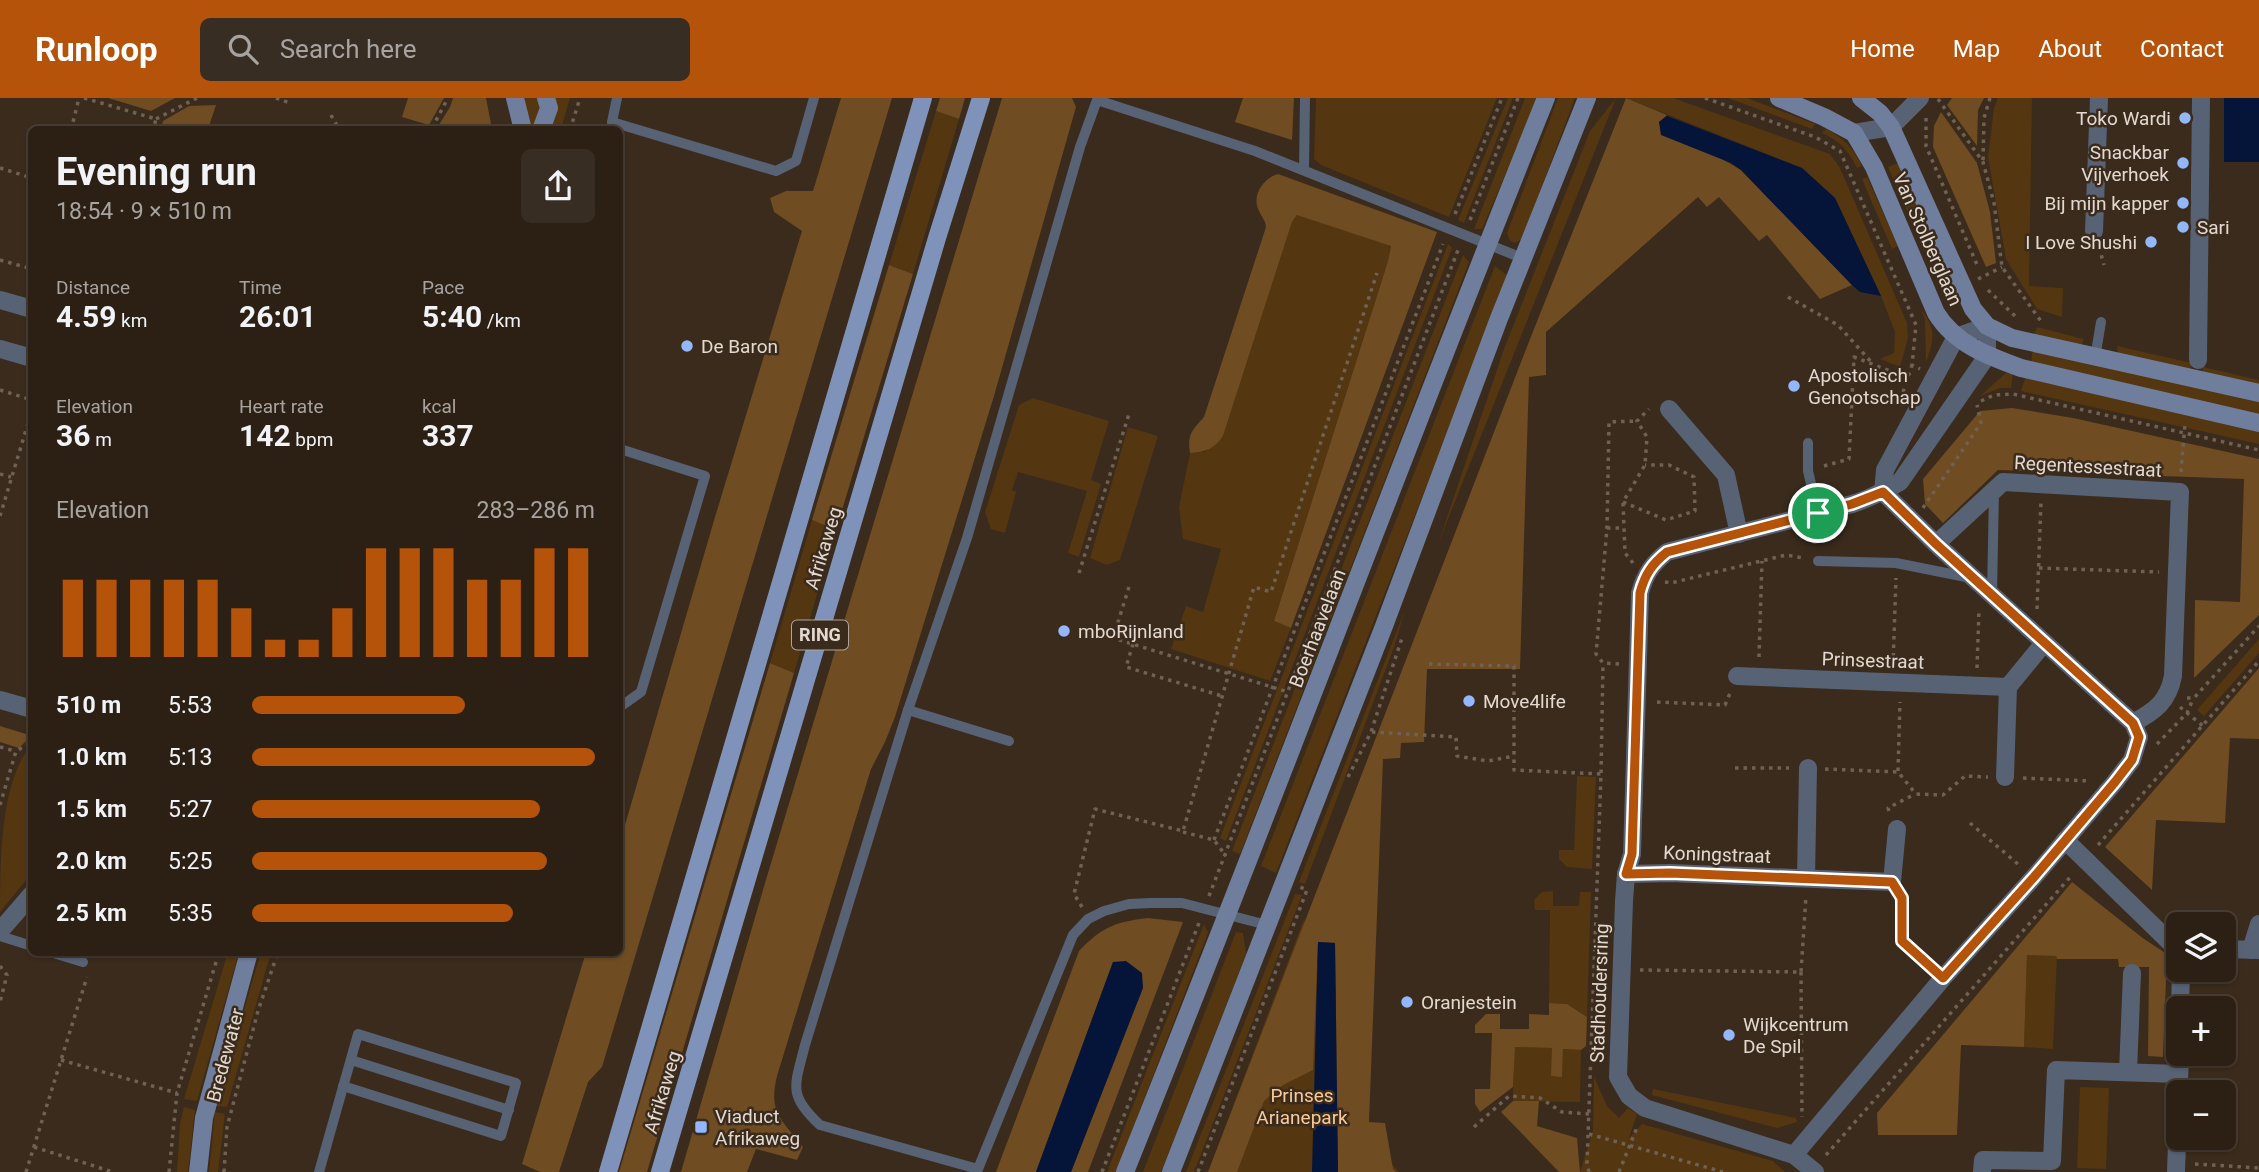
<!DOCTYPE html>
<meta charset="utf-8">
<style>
body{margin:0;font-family:Roboto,sans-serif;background:#382d22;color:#f1f3f6;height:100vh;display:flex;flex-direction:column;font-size:26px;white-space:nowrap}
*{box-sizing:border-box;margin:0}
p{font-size:23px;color:#a6a3a0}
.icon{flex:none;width:38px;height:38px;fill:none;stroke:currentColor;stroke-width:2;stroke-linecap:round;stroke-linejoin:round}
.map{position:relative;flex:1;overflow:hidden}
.panel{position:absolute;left:28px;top:28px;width:595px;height:830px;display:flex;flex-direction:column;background:#2c2015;border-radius:10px;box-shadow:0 2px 5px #0004,0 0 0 2px #483e34}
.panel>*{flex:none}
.fabs{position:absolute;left:2166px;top:814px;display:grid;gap:14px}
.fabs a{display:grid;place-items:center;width:70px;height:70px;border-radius:10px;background:#2c2015;box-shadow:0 2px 5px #0004,0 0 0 2px #483e34;font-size:35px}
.pin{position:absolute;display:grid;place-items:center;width:60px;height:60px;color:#fff;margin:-30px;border:4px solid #fff;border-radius:50%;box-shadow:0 2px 7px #0007}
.round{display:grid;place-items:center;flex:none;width:74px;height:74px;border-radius:10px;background:#382d22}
.overview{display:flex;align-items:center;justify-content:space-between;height:119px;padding:0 28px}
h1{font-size:38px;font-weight:700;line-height:52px}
.stats{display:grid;grid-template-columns:repeat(3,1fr);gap:10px;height:119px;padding:7px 28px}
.stats div{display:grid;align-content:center}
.stats b{font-size:30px;font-weight:700}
.stats small{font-size:19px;font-weight:400}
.stats p{font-size:19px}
.chart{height:196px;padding:14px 28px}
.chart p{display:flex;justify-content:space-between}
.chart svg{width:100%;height:126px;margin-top:7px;stroke:#b45309;stroke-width:6}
ul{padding:0 28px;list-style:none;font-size:23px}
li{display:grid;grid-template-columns:112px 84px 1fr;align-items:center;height:52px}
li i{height:18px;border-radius:9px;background:#b45309}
header{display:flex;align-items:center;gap:42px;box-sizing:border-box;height:98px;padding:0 35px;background:#b45309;color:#fff}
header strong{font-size:33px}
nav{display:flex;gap:38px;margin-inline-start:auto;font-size:24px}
.search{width:490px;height:63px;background:#382d22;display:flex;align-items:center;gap:18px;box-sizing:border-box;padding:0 24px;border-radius:10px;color:#a6a3a0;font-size:26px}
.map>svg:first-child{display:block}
.green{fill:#543610}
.forest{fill:#6f4c22}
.water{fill:#051439}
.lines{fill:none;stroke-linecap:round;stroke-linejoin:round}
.path{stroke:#6f6255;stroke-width:3.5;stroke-dasharray:3.5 5;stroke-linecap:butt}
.lane{stroke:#576275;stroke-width:10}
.street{stroke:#576275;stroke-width:18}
.secondary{stroke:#6e7e9c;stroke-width:18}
.primary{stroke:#7f93ba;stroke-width:18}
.route-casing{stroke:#fff;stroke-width:14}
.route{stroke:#b45309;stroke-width:9}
.poi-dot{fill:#93b7fd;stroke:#3a2b1c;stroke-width:2.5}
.labels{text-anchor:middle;stroke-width:5;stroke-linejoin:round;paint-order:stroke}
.shield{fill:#3a2b1c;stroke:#b0a59a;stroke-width:2}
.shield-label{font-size:18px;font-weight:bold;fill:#e3d9d0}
.poi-label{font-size:19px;fill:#e3d9d0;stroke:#3a2b1c;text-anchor:start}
.street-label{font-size:19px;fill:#e3d9d0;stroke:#3a2b1c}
.park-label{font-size:19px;fill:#facb99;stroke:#3a2b1c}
</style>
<header>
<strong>Runloop</strong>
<div class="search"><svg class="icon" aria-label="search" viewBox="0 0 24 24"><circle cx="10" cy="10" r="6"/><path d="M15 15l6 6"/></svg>Search here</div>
<nav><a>Home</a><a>Map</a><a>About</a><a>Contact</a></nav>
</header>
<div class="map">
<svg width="2259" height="1074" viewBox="0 0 2259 1074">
<rect width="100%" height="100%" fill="#3a2b1c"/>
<g class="green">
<path d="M524,0H539L540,5L534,31H531Z"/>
<path d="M556,0H570L561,31L550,32Z"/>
<path d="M1316,0H1497L1449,119L1321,67L1314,61Z"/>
<path d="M1508,0H1513L1464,125L1458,122Z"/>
<path d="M1525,0H1538L1482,131H1474Z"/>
<path d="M1558,0H1575L1522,141L1515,145L1510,143L1507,135Z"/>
<path d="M1616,0L1438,446L1504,251L1590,33Z"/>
<path d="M1626,0H1673L1830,56L1840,70L1907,225L1908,240L1900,269L1880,261L1894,255L1895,234L1881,198L1835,100L1802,70Z"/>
<path d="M1728,0H1747L1815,26L1812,31Z"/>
<path d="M1998,0H2032L2029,188L2063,190L2062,219L2037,211L2006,161L1988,59L1994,10Z"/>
<path d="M936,13L959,21L913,176L889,167Z"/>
<path d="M1826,31C1844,40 1853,50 1862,68L1857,70C1848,52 1840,43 1822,35Z"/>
<path d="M1898,65L1948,177L1937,183L1888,69Z"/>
<path d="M1867,79L1898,148L1892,151L1862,81Z"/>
<path d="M1298,116L1391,147L1388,163L1274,523L1291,530L1270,583L1171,551L1186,508L1203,514L1221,451L1183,441L1179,409L1190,355L1204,354L1223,338L1292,124Z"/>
<path d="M1448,146L1452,150L1226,743L1220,740Z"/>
<path d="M1463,157L1469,164L1240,756L1232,753Z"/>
<path d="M1495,168L1508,178L1276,775L1261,768Z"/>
<path d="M1921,212C1937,230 1934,242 1926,265L1925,222Z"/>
<path d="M2037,229L2084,241L2081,248L2034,238Z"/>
<path d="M2117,248L2192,265L2190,273L2118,256Z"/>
<path d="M2033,251L2259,302V316L2031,264Z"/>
<path d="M2203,269L2259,282V290L2202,276Z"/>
<path d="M2006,275L2013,276L2011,290H2000L1980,298Z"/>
<path d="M2026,278L2259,331V346L2021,293Z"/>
<path d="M1033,300L1109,323L1091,382L1101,386L1079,459L1068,455L1087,393L1018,374L1012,392L1016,394L1005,435L991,431L985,414L1019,307Z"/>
<path d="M1128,329L1158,338L1120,462L1107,467L1090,460Z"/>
<path d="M812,422L836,432L794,575L770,565Z"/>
<path d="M1405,512L1394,549L1305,786L1299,784Z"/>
<path d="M2259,541V555L2204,618L2197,612Z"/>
<path d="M31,648V776L0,814C0,766 0,682 31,648Z"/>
<path d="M1577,678L1596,679L1592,771L1567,769L1559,761V752H1574Z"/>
<path d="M1553,793V808H1579L1580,794H1591L1587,919L1567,906L1549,905L1550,812H1535L1534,802L1542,794Z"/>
<path d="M1295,796L1302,797L1194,1074H1186Z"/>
<path d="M1304,821L1368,1040L1399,1074H1208Z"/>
<path d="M1204,826L1208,835L1116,1074H1107Z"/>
<path d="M1236,834L1243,835L1246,856L1161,1074H1143Z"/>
<path d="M228,854H239L197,1003L184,1001Z"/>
<path d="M261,854H271L227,1009L216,1008Z"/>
<path d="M2027,857L2057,858L2053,951L2024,949Z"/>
<path d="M1514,949L1552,950V978H1562L1563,951L1581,952L1580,1004L1513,1003Z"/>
<path d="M1594,979L1607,1008L1619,1020L1628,1010L1637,1016L1629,1040L1642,1026L1773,1063L1785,1074H1580L1593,1032Z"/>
<path d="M2080,989L2109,990L2106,1071L2077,1070Z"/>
<path d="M1653,991L1796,1020L1797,1024L1777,1030L1652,997Z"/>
<path d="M184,1009L195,1012L188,1074H177L180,1026Z"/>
<path d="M215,1014L225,1016L218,1074H209Z"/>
</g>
<g class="forest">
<path d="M108,0H175L151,13Z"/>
<path d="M408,0H444L429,27L402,19Z"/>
<path d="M453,0H486L492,31L437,30L450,9Z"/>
<path d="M841,0H892L602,969L588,984L559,1074H540L522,1066L586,854H620V744L715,419L802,133L774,114L770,100L786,93H813Z"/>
<path d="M940,0H965L959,21L936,13Z"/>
<path d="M1002,0H1072L1076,9L994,298L895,619L885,644L871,671L777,978C768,1016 782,1021 803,1049L797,1062L756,1051L747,1074H681L765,785Z"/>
<path d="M1243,0H1294L1292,42L1235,24Z"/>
<path d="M1626,0L1667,17L1659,24L1741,72L1852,187L1820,201L1767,137L1759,143L1719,99L1707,109L1698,99L1546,234V277L1529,279L1520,571H1427L1424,644L1401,645L1400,660L1383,661L1369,1024L1385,1025L1393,1071L1396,1074H1338L1335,845L1318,844L1313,972L1283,987L1264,1003L1237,1074H1208L1530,241Z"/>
<path d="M1952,0H1984L1978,12L1977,48L1947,7Z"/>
<path d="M216,7L208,31H161L163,23L189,8Z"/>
<path d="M1941,14L1977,65L1990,114L1996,165L1986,169L1933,49L1934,28Z"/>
<path d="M1278,76L1437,134L1291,530L1274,523L1388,163L1391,148L1297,117L1292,124L1223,338C1214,351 1206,354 1190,355C1187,337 1192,332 1204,319L1266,129C1265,121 1262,120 1259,113C1251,98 1263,80 1278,76Z"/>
<path d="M889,167L913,176L836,432L812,422Z"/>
<path d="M2012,310L2073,320L2259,361V517L2194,580L2195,502L2240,504L2244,381L1998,372L1943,425L1925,406L1923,381L1980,313Z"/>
<path d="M770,565L794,575L647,1074H619Z"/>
<path d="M2259,570V641L2230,640L2225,725L2156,722L2152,792L2105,749Z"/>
<path d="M30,621L31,638L19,650L0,644V628L26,636Z"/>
<path d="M2072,784L2144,841L2167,856L2163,959L2148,958L2149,869H2119L2118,861H2057L2056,858L2027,857L2024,949L1961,947L1957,1037H1878L1877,1015Z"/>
<path d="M1148,820L1183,824L1088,1074H1071L1142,890L1113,864L1036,1074H996L1079,853C1102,829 1115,824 1148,820Z"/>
<path d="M1549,905L1567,906L1587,919L1586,948L1581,952L1563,951L1562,979L1551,978L1552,950L1515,949L1513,989L1480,1014L1475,1006V991H1490L1492,935H1475V927L1486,916H1500V931H1529V916L1549,917Z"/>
<path d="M1513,1003H1539L1537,1028L1577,1040L1580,1074H1559L1501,1014Z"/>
</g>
<g class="water">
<rect x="2224" y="0" width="35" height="64"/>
<path d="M1667,18L1802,70L1835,100L1881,198L1860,194L1852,187L1741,72L1731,65L1661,37L1659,24Z"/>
<path d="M1318,844L1335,845L1338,1074H1312Z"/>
<path d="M1126,863L1142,875L1143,890L1071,1074H1036L1113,864Z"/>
</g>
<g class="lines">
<g class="path">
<path d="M84,0L156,21L153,32"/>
<path d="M276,0L290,5"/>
<path d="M1705,0L1815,39L1840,53L1916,227L1912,267L1920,271"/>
<path d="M1938,1L1983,64L1994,105L2002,169L2043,226"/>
<path d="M331,17L339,31"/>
<path d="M1926,20V48L1978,169"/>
<path d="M156,21L197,0"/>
<path d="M432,30L448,0"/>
<path d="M71,32L79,0"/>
<path d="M570,32L580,0"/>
<path d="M1983,62L1984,20L1990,0"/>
<path d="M0,70L32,80"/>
<path d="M1455,116L1502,0"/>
<path d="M1470,122L1518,0"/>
<path d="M2099,149L2104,167"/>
<path d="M0,162L32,171"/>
<path d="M1978,181L2002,169"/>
<path d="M1988,192L2015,218"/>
<path d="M1788,199L1838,227L1873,266"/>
<path d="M0,292L32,302"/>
<path d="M1903,294L1912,267"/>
<path d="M1981,303L1994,297L2013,296L2259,352"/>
<path d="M1824,368L1849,361L1854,259L1908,280"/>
<path d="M2181,374L2185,326"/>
<path d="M0,376L11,379"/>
<path d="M1623,404L1666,422L1695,413L1694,379L1669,367H1645"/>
<path d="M1923,410L1981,325L1977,307"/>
<path d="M0,418L32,312"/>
<path d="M1607,430H1623"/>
<path d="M1813,434L1816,450"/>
<path d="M1633,465L1625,455L1623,404L1645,367L1647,339L1637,323L1649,311"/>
<path d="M2039,470L2159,474"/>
<path d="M1079,475L1129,316"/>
<path d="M1665,484L1671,485L1786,457L1803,460"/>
<path d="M1129,489L1113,540L1288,594"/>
<path d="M2037,511L2041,403"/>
<path d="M1133,546L1126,569L1222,598"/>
<path d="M1759,559L1762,463"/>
<path d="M1429,566L1514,568V672L1601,676"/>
<path d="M1619,566L1603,565L1596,556L1607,430L1609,324L1637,323"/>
<path d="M1893,567L1896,480"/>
<path d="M1977,570L1979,512"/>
<path d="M2187,600H2194L2259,528"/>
<path d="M1657,604L1725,607L1731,593"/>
<path d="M2180,609L2203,628"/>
<path d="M1372,634L1456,639L1457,658L1488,663L1514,658"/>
<path d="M2157,646L2187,615L2193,601"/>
<path d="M0,649L15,653"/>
<path d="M1735,670H1789"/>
<path d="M1825,671L1898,674L1916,696L1943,697L1965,678L1988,679"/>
<path d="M1898,673L1900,604"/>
<path d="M1348,679L1371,634L1402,540"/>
<path d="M2023,680L2089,683"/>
<path d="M0,707L16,653L32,644"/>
<path d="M1889,713L1888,710L1915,696"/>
<path d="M1970,725L2019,767"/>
<path d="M1183,734L1214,742L1226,758"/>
<path d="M1214,742L1443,146"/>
<path d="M2098,747L2259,563"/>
<path d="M1209,798L1458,152"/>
<path d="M1902,801V843L1930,868"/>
<path d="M1082,809L1074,796L1095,711L1183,733L1254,489L1271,494L1377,175"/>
<path d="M0,868L7,877L0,904"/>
<path d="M1640,872L1801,874L1806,798"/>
<path d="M1801,874L1802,1019"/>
<path d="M61,962L177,995"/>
<path d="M1474,1029L1509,998L1540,1000L1562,1014L1589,1016"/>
<path d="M1589,1036L1723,1074"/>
<path d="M34,1049L113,1074"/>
<path d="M1826,1057L2072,777"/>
<path d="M2195,1066L2259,1070"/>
<path d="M26,1074L87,879"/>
<path d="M169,1074L177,995L219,854"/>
<path d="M224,1074L227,1029L258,913L278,854"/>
<path d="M1102,1074L1199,825"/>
<path d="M1198,1074L1307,792L1300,789"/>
<path d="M1589,1074L1587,1065L1601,676L1603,565"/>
<path d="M1619,1074L1638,1027"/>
</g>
<g class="lane">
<path d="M617,0L612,24L776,73L796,63L814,0"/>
<path d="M1304,72L1305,0"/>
<path d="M2095,260L2101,224"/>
<path d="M1808,345V373L1818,415"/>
<path d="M620,351L705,378L641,594L620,609"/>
<path d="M1818,463L1896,465L1971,480"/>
<path d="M1992,496L1994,393"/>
<path d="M908,612L1009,643"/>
<path d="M1267,827L1182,805H1151L1129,806L1104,813L1088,821L1073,837L978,1071L820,1027C787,997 795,987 805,947L908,612L967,440L1080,49L1097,2L1255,53L1522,160"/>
<path d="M0,838L32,848"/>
<path d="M50,854L83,864"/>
<path d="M351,962L509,1012"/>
<path d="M319,1074L358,936L516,985L501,1038L343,988"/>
</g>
<g class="street">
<path d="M1854,35L1891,29L1920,0"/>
<path d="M2094,133L2099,0"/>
<path d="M0,202L32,211"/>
<path d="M0,251L32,260"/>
<path d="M2198,262L2201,0"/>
<path d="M1669,311L1726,377L1739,436"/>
<path d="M1936,446L2003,384L2180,394L2173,578C2168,604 2155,613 2133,625"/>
<path d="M1737,578L2008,589L2044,545"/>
<path d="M0,602L32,611"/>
<path d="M2005,679L2008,589"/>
<path d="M2065,742L2179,853"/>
<path d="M1626,776L1670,775L1892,784L1897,731"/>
<path d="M1806,780L1808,670"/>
<path d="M0,833L32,796"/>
<path d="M2224,851L2259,852"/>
<path d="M2251,852L2259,826"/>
<path d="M2180,910L2181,872"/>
<path d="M2128,974L2132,875"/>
<path d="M1794,1057L1943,880L2034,779L2115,684L2132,662L2139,639L2133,625L1936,446L1883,394"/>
<path d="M1815,1074L1794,1057L1645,1010L1629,998L1618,979L1624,803L1626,776L1632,756L1640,495C1645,476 1652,466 1667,454L1852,406C1869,401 1884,393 1900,384L1987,258V228L1956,239L1885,372L1883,394"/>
<path d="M1982,1074L1983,1062L2052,1063L2056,972L2179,976"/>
<path d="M2176,1074L2180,956"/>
</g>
<g class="secondary">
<path d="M515,0L523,32"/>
<path d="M1779,0L1824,19L1854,35L1874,69L1936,215C1955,246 1988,258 2021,270L2259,325"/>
<path d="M1861,0L1880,15L1891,29L1973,211L1987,228L2012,240L2259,295"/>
<path d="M541,32L549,10L546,0"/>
<path d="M198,1074L204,1020L249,854"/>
<path d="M1125,1074C1269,717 1402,357 1546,0"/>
<path d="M1171,1074L1384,528L1498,223L1587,0"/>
</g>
<g class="primary">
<path d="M608,1074L923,0"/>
<path d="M660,1074L937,140L981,0"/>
</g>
</g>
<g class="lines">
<defs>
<path id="route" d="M1883,394L1936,446L2133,625L2139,639L2132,662L2115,684L2034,779L1943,880L1902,843V800L1892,784L1670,775L1626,776L1632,756L1640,495C1645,476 1652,466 1667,454L1852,406Z"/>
</defs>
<use href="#route" class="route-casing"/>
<use href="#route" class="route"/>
</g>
<g class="poi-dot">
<circle cx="2185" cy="20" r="7"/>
<circle cx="2183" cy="65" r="7"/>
<circle cx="2183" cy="105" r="7"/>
<circle cx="2183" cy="129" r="7"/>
<circle cx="2151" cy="144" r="7"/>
<circle cx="687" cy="248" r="7"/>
<circle cx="1794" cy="288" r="7"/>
<circle cx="1064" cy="533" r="7"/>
<circle cx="1469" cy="603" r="7"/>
<circle cx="1407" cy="904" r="7"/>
<circle cx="1729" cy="937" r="7"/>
<rect x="694" y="1022" width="14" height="14" rx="3.5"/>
</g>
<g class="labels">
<rect class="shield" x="792" y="522.5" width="56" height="29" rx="5"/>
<g class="shield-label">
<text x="820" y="543">RING</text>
</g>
<g class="poi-label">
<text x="2171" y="27" text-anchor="end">Toko Wardi</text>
<text x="2169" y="61" text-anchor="end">Snackbar<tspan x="2169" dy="22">Vijverhoek</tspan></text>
<text x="2169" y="112" text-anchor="end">Bij mijn kapper</text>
<text x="2197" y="136">Sari</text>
<text x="2137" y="151" text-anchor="end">I Love Shushi</text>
<text x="701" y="255">De Baron</text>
<text x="1808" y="284">Apostolisch<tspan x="1808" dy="22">Genootschap</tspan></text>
<text x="1078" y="540">mboRijnland</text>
<text x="1483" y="610">Move4life</text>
<text x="1421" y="911">Oranjestein</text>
<text x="1743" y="933">Wijkcentrum<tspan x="1743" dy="22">De Spil</tspan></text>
<text x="715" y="1025">Viaduct<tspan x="715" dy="22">Afrikaweg</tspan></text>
</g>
<g class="street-label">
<text transform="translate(1928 141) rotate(66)" y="7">Van Stolberglaan</text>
<text transform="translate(2088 368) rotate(3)" y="7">Regentessestraat</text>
<text transform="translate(823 450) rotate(-73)" y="7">Afrikaweg</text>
<text transform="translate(1317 530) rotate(-69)" y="7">Boerhaavelaan</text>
<text transform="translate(1873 562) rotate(2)" y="7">Prinsestraat</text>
<text transform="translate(1717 756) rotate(2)" y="7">Koningstraat</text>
<text transform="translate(1599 895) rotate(-88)" y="7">Stadhoudersring</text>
<text transform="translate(225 957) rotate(-75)" y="7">Bredewater</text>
<text transform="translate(662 994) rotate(-73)" y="7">Afrikaweg</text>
</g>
<g class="park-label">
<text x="1302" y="1004">Prinses<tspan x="1302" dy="22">Arianepark</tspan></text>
</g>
</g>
</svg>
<div class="fabs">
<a><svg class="icon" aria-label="layers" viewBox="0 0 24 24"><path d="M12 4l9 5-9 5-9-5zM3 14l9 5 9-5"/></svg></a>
<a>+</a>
<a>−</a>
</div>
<div class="pin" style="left:1818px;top:415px;background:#1e9e55"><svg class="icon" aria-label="arrive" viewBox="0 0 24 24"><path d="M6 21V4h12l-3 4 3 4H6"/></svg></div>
<section class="panel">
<div class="overview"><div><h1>Evening run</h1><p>18:54 · 9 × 510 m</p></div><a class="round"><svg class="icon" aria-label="share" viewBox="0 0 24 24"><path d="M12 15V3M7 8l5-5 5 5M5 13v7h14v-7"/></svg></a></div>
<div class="stats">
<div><p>Distance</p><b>4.59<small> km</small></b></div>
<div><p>Time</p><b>26:01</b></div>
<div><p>Pace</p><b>5:40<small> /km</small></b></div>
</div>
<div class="stats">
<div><p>Elevation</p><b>36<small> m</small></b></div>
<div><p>Heart rate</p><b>142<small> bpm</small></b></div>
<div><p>kcal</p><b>337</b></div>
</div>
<div class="chart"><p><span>Elevation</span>283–286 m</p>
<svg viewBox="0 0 160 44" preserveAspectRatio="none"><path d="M5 44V17M15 44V17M25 44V17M35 44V17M45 44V17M55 44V27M65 44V38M75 44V38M85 44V27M95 44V6M105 44V6M115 44V6M125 44V17M135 44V17M145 44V6M155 44V6"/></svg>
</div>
<ul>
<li><b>510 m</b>5:53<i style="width:62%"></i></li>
<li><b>1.0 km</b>5:13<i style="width:100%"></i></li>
<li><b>1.5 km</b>5:27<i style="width:84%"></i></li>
<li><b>2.0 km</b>5:25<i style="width:86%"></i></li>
<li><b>2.5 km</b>5:35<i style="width:76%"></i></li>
</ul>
</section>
</div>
